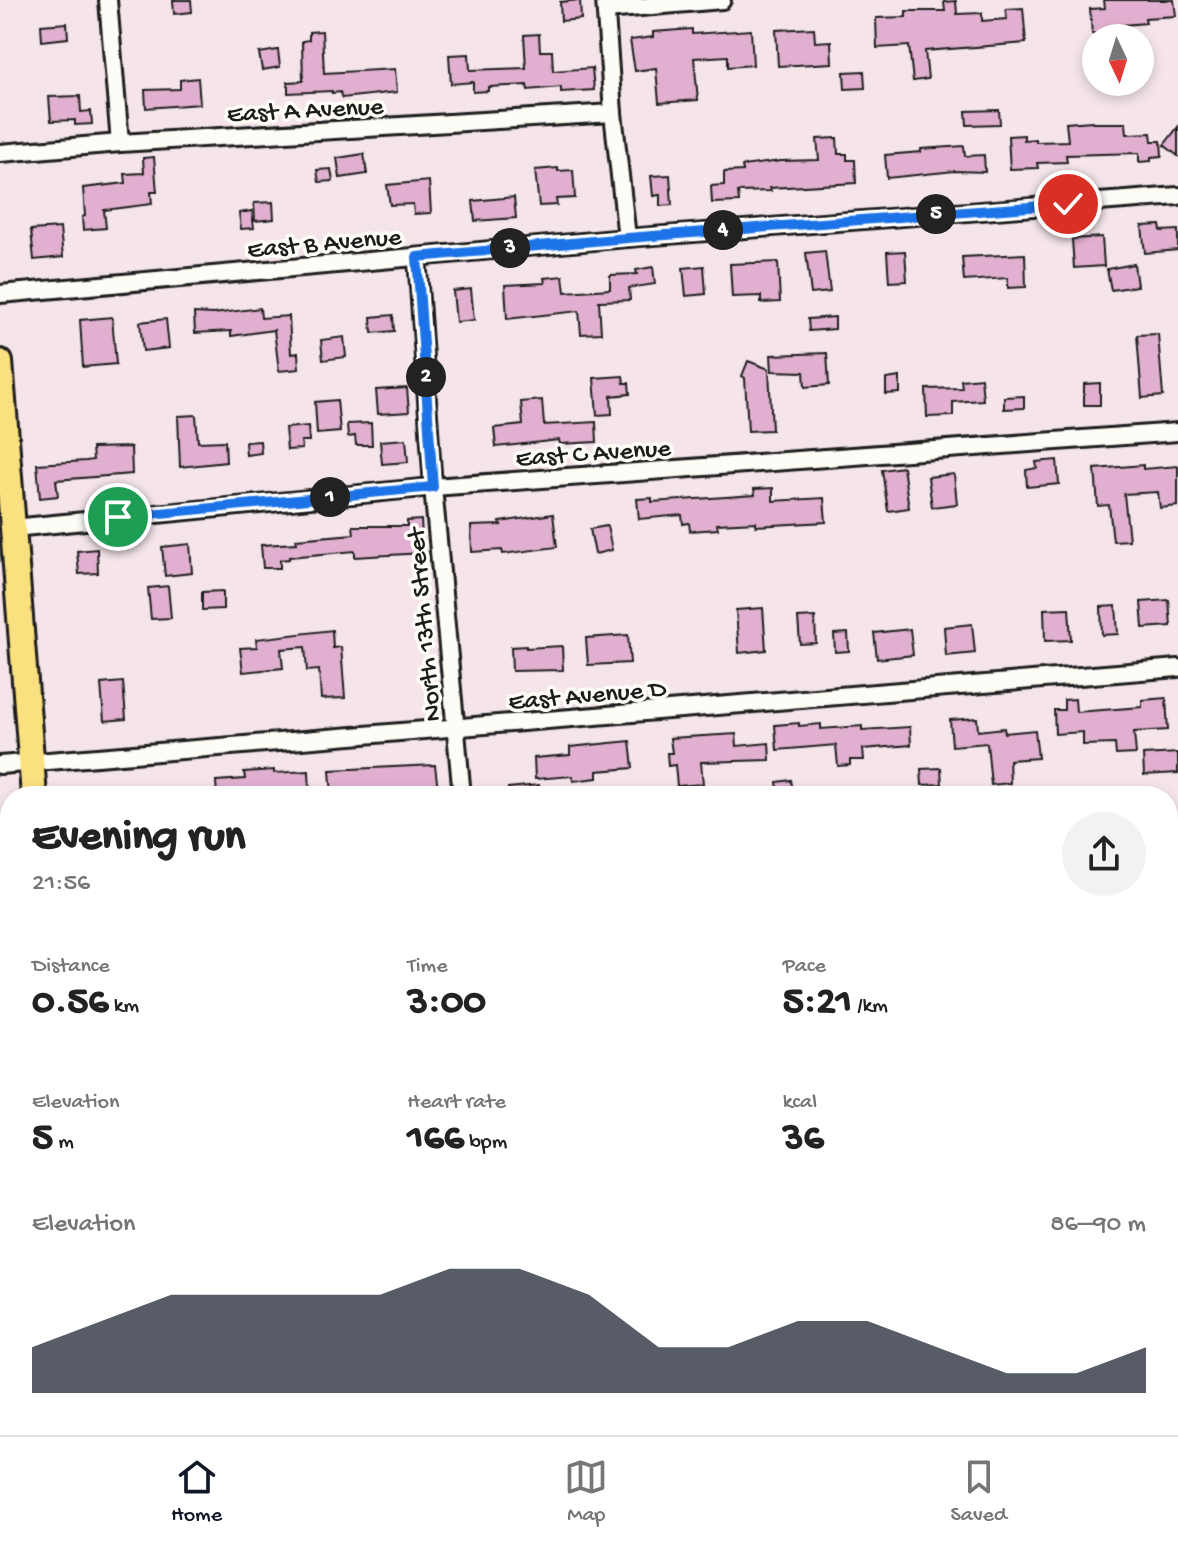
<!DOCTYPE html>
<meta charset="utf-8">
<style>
body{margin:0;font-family:"Gochi Hand",sans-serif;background:#f2f2f2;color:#222;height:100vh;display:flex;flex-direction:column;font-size:30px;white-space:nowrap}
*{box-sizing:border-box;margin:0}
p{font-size:26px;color:#767676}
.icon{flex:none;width:44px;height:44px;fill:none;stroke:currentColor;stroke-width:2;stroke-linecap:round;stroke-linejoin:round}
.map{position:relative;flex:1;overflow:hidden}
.panel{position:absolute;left:0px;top:786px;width:1178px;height:650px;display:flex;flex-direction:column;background:#fff;border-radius:32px 32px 0 0;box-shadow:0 4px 12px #0003}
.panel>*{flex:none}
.needle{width:52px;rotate:176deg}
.fabs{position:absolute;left:1082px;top:24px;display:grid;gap:16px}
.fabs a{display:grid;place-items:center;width:72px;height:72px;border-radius:50%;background:#fff;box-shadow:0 4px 12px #0003;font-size:40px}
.pin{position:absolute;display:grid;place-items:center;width:68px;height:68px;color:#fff;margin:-34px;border:4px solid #fff;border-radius:50%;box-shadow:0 2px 8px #0007}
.km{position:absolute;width:40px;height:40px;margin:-20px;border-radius:50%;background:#222;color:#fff;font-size:22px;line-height:40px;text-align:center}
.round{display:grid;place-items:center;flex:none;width:84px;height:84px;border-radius:42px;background:#f2f2f2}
.head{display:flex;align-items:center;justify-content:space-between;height:136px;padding:0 32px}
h1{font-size:44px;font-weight:800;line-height:60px}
.figures{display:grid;grid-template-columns:repeat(3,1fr);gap:12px;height:136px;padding:8px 32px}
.figures div{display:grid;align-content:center}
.figures b{font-size:40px;font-weight:800}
.figures small{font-size:22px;font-weight:400}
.figures p{font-size:22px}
.chart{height:224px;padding:16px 32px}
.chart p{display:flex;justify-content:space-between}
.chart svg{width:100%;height:144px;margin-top:8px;fill:#111827;opacity:.7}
.dock{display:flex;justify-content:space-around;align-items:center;height:112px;border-top:2px solid #e0e0e0;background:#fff;font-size:22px;color:#767676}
.dock a{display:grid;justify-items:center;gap:4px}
.dock .active{color:#111827}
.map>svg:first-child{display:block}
.building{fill:#e1b0d0;stroke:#1c1c1c;stroke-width:2}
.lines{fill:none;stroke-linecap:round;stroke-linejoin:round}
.street-casing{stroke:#1c1c1c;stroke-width:22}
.secondary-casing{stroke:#1c1c1c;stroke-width:28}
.primary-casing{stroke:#1c1c1c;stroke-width:30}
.street{stroke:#fdfcf7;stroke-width:16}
.secondary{stroke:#fdfcf7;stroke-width:22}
.primary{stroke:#fbe080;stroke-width:24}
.route-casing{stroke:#fff;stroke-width:16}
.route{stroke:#1a73e8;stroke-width:10}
.labels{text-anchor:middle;stroke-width:7;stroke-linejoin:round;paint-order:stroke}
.street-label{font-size:26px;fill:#1c1c1c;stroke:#fdfcf7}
</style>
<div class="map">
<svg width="1178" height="1435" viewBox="0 0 1178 1435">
<rect width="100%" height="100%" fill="#f5e5eb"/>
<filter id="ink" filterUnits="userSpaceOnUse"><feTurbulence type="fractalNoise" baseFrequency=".0125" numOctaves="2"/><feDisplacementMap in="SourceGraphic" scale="16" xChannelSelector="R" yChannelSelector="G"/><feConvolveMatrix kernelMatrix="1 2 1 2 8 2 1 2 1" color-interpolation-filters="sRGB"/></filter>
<g filter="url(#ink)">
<g class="building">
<path d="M173,0H191L192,12L174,14Z"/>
<path d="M580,0L581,19L561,21L560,2Z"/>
<path d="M1104,0H1174L1176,16L1145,18L1146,23L1123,25L1124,36L1107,37V33L1092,34L1090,9L1105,8Z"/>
<path d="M956,1L957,14L982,13V21L1007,19L1006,9L1023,8L1026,43L925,51L928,79L913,81L909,46L877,48L876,18L906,17V11H945L944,2Z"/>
<path d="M67,23L68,38L42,41L41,25Z"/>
<path d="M814,28L815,42L831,41L832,63L778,66L776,30Z"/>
<path d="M692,29V34L751,30L753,65L728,67V56L694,58L698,100L659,103L656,68L635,71L630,40L653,37V32Z"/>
<path d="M322,31L324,73L395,69L397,92L342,98L340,92L332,93V91L288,93V82L303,81L302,41L309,40V32Z"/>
<path d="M539,34L540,51H552L553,71L592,68L594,90L561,92V87L528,90L527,85L488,87V91L473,92V82L451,84L449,55L469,54L470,70L526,68L524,35Z"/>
<path d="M278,50L280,67L262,70L259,53Z"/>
<path d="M864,71L865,88L845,89L844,72Z"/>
<path d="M198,78L200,104L146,108L145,90L180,89V80Z"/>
<path d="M80,96L81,112L91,111L92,124L75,125V120L51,121L49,97Z"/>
<path d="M999,110L1000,124L967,125L966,111Z"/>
<path d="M1092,121L1093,123H1126L1127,134L1151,133L1152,141H1161L1162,156L1151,157V161L1139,162V153L1066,155L1067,162L1037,163L1038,168L1010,169L1008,136L1024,135V140L1036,139V142L1068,141L1066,123Z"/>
<path d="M1178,127V156L1164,145Z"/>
<path d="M837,138L838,154H847V160H855L856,183L770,188L771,191L738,192L739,202L712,203L711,186L724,185V172L743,171L742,166L781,161L819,160L817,139Z"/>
<path d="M964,146L965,156L984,155L985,172L955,171L887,178L885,155L921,152V149Z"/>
<path d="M364,154L367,174L340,178L337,158Z"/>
<path d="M154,157L157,192H151L152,204L104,210L106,228L83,230L82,217L85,216L83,188L126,183L125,174L144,173L143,158Z"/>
<path d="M558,168V171L573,170L575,198L556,199L557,205L539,206L535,170Z"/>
<path d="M331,169L333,181L319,182L317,170Z"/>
<path d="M670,175L672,205L660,206V195L653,196L651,176Z"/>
<path d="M429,181L431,213L414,214L413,204L390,205L387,185Z"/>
<path d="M514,197L516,218L475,221L473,201Z"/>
<path d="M273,202L274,219L255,221L254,203Z"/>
<path d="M252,211L254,228L241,229L239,213Z"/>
<path d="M1160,225L1161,231L1178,230V250L1145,253L1142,226Z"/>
<path d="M60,228L63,257L34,260L31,230Z"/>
<path d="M1102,237L1104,266L1074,268L1072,239Z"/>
<path d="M825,251L830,292L811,294L806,253Z"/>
<path d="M905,251L907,281L889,282L887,252Z"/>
<path d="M1025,254L1026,287L1008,288V278L964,281L962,257Z"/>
<path d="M778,262L780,302L761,303V296L732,297L730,264Z"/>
<path d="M1134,264L1137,286L1111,290L1107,269Z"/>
<path d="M704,266L706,294L686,296L683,268Z"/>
<path d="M653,267L655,284L629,288L630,300L599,301L601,333L581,334L579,311L507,319L505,285L545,283L544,278L563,276L565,292L610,289V275L637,274L636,270Z"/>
<path d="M471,289L474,320L456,322L453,291Z"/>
<path d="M260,308L261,318L289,316L291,354L298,353L299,369L279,371L274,330L231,336V331L195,333L194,313L213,314Z"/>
<path d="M393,315L394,331L372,333L371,317Z"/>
<path d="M112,317L116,364L83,367L80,320Z"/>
<path d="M835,317V329L809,331L808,319Z"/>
<path d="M166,319L169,348L143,351L140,322Z"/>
<path d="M1158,334L1163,396L1142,398L1137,335Z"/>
<path d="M344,337L346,357L323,360L321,340Z"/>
<path d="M827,353L829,385L805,387L804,372L772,371L771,355Z"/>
<path d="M748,361L769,369L772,430L748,431L745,378L742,376Z"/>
<path d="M623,376L624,383H629L630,394L611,396L612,414L597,415L594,378Z"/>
<path d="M900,377V393L886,394V379Z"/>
<path d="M981,378L983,400L953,402V416L927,417L926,389L962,388L961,380Z"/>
<path d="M1100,383V405H1084V384Z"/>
<path d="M407,388L409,412L378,414L376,390Z"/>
<path d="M1024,396V408L1004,409V397Z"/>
<path d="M337,400L340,432L317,434L315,402Z"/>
<path d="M542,400L544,425L596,422L597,442L560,444L559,440L496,447L494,428L523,425L521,402Z"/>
<path d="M196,415L198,442L225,441L226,462L180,467L178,416Z"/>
<path d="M371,423L372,445H356L355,436L348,437L347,424Z"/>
<path d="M308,426L309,441H301L302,449L287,450L285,428Z"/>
<path d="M406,439L408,462L382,464L380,441Z"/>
<path d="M260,441L261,453L246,455L245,442Z"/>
<path d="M131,447L132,474L56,480L58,496L40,498L37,464L86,461L93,460L92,448Z"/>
<path d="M1057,460L1059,484L1027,487L1026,470L1037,468L1036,462Z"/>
<path d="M1143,465V469L1178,466V506L1160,508L1158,492L1124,494L1129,540L1113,541L1109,505L1098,506L1095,469Z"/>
<path d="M903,467L909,508L888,511L882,470Z"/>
<path d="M954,474L957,504L932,507L928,477Z"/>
<path d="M773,488V501L824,498L826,522L756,526V522L717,524L718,529L690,531L689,523L683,524L682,515L639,519L637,499L652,498V502L755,495L754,489Z"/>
<path d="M553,514L557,547L503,554L502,550L472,552L471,526L501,525L500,522Z"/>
<path d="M421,520L423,553L355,557V551L289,557V559L280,560V568H263L261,545L297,543L296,539L354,534L353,526H407V521Z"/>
<path d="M607,526L612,550L595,554L590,529Z"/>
<path d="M190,544L192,573L165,576L162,547Z"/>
<path d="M97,549L98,573L79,574L77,551Z"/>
<path d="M168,586L171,618L151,619L148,588Z"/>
<path d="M223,591V609L202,610V592Z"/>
<path d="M1169,600L1171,626L1143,628L1141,602Z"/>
<path d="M1116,606L1118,634L1102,635L1101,607Z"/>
<path d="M763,608L766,650L739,653L736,610Z"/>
<path d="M1069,608L1071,640L1045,641L1044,609Z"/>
<path d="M815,617L816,643L800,644L798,618Z"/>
<path d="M972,624L975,653L946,656L944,627Z"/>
<path d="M910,629L913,655L877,659L874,633Z"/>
<path d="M332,630L333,648L341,647L345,698L321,699L319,670L307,671L305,647L281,649L283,668L243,672L240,648L257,647L256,639Z"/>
<path d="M848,633L849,651L835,652L834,634Z"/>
<path d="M628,635L630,663L588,665L586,638Z"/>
<path d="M526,646V648L562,646L563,670L512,671L511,647Z"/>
<path d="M123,682L126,719L104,721L101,684Z"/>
<path d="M1166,698L1168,730L1134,732L1136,754L1116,755L1115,744L1083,745V732L1055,734L1054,710H1064V700L1075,699L1076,712L1142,707V700Z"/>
<path d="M977,718L978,731L1004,728L1005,733L1035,730L1038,758L1009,760L1010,783L991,785L987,743L952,746L950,720Z"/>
<path d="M799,723V726L821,724V729L862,726V730L910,727L911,745L863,749L864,760H850V765L838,766L836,745L777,750L775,725Z"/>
<path d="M736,734L737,746L769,743L770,760L701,762L703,784L677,786L675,765L668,766L667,753H672L670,738Z"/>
<path d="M630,741L633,768L597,771V778L573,781L572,776L535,779L534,758L570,755V747Z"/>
<path d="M1178,753V773L1144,775L1143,755Z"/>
<path d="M435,765L438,790L332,796L330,770Z"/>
<path d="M941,768L942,784L922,785L921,769Z"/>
<path d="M274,770V773L309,771L310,796H286L285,789L241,793L242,796H217L216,781L245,779L244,772Z"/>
<path d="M791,780L794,796H779L777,782Z"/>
<path d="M539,785L541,796H508V788Z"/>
</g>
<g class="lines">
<defs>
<g id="street">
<path d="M108,0L120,143"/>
<path d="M605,0L613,113L627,238"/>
<path d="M606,10L722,0"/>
<path d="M0,153L120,143L613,113"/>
<path d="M417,257L433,487L462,796"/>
<path d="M0,294L627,238L1178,196"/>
<path d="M13,528L433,487L1178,432"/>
<path d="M0,765L1178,668"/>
<path d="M1168,903L1178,902"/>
</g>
<g id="secondary">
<path d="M1168,1103H1178"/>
<path d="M0,1202L10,1201"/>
</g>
<g id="primary">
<path d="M0,362L34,796"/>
<path d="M86,1426L87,1435"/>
</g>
</defs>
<use href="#street" class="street-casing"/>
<use href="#secondary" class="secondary-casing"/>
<use href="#primary" class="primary-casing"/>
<use href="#street" class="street"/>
<use href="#secondary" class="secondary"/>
<use href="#primary" class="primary"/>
</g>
</g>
<g class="lines" filter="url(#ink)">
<defs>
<path id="route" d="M118,517L433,487L417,257L627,238L1068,204"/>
</defs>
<use href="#route" class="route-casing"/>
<use href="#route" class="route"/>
</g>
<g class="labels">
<g class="street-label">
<text transform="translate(305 108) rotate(-3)" y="9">East A Avenue</text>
<text transform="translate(324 241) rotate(-5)" y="9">East B Avenue</text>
<text transform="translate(593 451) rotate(-4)" y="9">East C Avenue</text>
<text transform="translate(422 625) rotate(-95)" y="9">North 13th Street</text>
<text transform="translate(587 693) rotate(-5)" y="9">East Avenue D</text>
</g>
</g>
</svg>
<div class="fabs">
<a><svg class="needle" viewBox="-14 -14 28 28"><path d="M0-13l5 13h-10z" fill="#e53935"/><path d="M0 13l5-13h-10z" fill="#767676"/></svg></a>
</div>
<div class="pin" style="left:118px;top:517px;background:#1e9e55"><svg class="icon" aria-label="arrive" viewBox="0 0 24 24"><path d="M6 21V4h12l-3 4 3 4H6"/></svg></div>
<div class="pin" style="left:1068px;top:204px;background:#d93025"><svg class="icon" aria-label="check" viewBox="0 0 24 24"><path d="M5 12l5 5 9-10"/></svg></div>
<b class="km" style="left:330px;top:497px">1</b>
<b class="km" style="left:426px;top:377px">2</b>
<b class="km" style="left:510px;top:248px">3</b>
<b class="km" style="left:723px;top:230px">4</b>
<b class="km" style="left:936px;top:214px">5</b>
<section class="panel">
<div class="head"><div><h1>Evening run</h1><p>21:56</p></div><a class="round"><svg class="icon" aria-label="share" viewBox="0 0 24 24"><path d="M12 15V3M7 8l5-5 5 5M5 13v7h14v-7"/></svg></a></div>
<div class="figures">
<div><p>Distance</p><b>0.56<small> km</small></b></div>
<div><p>Time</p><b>3:00</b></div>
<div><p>Pace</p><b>5:21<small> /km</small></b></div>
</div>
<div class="figures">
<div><p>Elevation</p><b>5<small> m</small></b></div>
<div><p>Heart rate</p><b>166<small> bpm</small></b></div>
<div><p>kcal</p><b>36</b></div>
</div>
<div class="chart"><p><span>Elevation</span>86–90 m</p>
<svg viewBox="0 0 160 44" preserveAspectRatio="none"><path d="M0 44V30L10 22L20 14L30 14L40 14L50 14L60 6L70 6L80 14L90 30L100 30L110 22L120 22L130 30L140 38L150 38L160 30V44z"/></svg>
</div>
</section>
</div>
<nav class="dock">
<a class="active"><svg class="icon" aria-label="home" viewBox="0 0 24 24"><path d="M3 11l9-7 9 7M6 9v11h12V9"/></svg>Home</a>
<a><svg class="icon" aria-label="map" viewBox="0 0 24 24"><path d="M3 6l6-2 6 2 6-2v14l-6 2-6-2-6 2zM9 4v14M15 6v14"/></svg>Map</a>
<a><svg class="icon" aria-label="saved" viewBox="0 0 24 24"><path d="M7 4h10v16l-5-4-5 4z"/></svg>Saved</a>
</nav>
